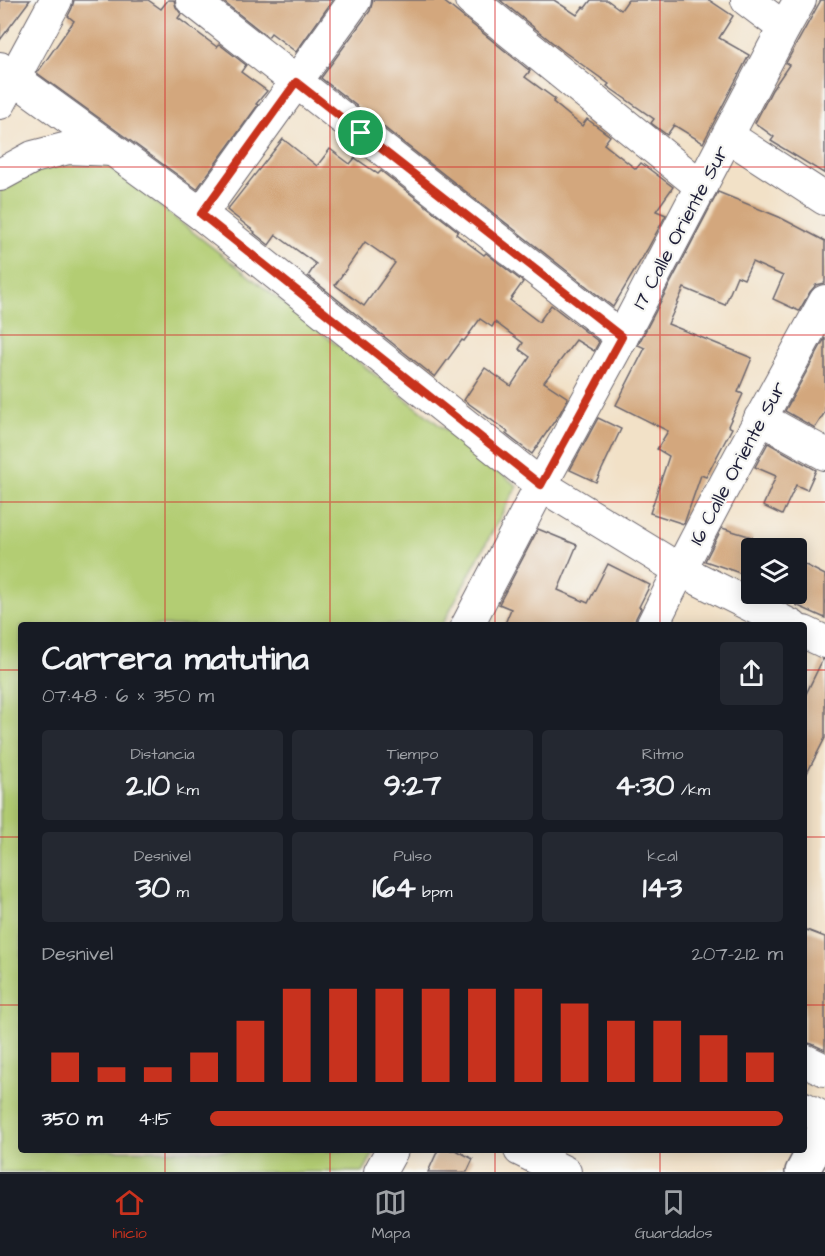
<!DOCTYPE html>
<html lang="es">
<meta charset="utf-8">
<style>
body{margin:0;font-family:"Architects Daughter",sans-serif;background:#242831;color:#f1f3f6;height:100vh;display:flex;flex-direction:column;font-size:22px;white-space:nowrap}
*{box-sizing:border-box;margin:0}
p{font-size:20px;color:#9ea1a6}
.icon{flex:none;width:33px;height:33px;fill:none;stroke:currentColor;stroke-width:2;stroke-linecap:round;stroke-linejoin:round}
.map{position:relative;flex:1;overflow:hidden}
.sheet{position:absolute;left:18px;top:622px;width:789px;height:531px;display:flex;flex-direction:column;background:#171b24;border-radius:6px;box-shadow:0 3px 15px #0003}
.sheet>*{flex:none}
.buttons{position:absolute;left:741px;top:538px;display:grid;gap:12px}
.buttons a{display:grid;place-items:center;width:66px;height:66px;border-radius:6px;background:#171b24;box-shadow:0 3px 15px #0003;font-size:30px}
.pin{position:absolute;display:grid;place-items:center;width:51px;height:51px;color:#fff;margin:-26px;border:3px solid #fff;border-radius:50%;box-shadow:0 2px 6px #0007}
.round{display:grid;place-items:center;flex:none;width:63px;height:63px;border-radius:6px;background:#242831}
.overview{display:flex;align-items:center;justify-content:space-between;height:102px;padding:0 24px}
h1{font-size:33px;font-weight:700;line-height:45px}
.stats{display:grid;grid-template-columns:repeat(3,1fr);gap:9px;height:102px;padding:6px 24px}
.stats div{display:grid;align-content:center;border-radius:6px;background:#242831;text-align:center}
.stats b{font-size:30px;font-weight:700}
.stats small{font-size:16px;font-weight:400}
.stats p{font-size:16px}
.chart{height:168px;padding:12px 24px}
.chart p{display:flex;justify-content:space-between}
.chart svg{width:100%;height:108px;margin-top:6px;stroke:#c8321e;stroke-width:6}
ul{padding:0 24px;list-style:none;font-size:20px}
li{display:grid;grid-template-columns:96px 72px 1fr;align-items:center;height:45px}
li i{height:15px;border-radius:8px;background:#c8321e}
.tab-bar{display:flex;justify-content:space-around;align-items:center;height:84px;border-top:2px solid #363941;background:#171b24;font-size:16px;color:#9ea1a6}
.tab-bar a{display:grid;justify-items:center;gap:3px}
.tab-bar .active{color:#c8321e}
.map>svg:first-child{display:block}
.green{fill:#b3cd73;stroke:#6a7857;stroke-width:1.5}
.building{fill:#d3a77d;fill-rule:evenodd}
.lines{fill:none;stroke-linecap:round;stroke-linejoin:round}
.minor-casing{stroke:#6b656c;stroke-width:34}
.major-casing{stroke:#6b656c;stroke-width:36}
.minor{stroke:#fff;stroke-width:32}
.major{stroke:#fff;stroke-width:33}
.route-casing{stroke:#fff;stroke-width:12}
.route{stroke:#c8321e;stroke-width:8}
.grid{fill:none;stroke:#d62828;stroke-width:1.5;stroke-opacity:0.55}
.labels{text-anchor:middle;stroke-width:4.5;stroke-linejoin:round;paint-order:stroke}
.street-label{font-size:20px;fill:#22223b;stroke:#f6f6f2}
</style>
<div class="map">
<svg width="825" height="1172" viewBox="0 0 825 1172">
<rect width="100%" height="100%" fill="#f6f6f2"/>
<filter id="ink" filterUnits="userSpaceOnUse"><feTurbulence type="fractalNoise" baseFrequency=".0167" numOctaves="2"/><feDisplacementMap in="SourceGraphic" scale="12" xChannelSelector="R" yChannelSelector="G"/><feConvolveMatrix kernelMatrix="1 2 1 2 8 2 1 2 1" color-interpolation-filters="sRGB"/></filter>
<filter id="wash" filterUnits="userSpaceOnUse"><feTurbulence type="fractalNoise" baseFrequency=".008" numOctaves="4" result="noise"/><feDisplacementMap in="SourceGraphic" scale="24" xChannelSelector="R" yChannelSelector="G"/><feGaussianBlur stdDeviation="1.35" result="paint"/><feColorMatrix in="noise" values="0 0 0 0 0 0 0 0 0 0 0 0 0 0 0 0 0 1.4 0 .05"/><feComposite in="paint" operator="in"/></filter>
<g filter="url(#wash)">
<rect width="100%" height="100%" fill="#f2e1c7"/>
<path class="green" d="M106,164L517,486L442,625L21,626V1150L375,1151L363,1172H0V189L39,167Z"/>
<g id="blocks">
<g class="building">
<path d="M0,0H30L0,40Z"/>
<path d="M74,0H148L161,9L168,0H174L176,7L181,14L178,18L217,47L219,44L246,65L241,72L267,91L256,104L258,105L197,189L37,73L74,21L68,16L72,8Z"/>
<path d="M221,0H333L296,52L271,33L268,37Z"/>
<path d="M373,0H442L530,71L525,77L555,99L553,102L582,126L587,119L610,136L604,144L636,169L641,163L673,187L656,211L666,215L647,250L613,307L321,78L370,11Z"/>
<path d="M500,0H554L577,15L583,7L585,8L591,0H607L621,10L628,0H709L733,16L719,38L749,55L703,143L674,125L667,135L651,123L654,119L607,86L609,84L563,51Z"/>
<path d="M821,0H825V174L771,141L774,137L755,123L772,90L789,65L786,63Z"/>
<path d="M283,139L317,166L330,149L350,164L355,158L378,174L381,171L458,231L456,234L484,255L486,253L523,282L510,300L539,322L551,305L599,342L594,351L576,340L544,382L568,398L560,413L532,454L506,434L508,432L464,400L485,368L511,386L530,357L519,349L523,343L495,322L492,327L480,319L464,341L462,340L435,377L308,276L316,264L276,235L269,245L254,233L255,232L227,210ZM365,242L395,263L364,306L335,285Z"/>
<path d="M718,192L779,217L825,241V283L816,285L810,292L799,311L773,299L783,276L752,262L744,279L737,276L725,305L684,288L668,324L752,358L738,392L743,394L728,426L732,428L706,477L701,475L684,524L650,513L669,456L657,449L668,431L616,405L645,348L638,345Z"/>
<path d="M825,338V412L815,428L785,411Z"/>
<path d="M598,418L621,429L596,482L570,470Z"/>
<path d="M768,443L816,470L807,490L796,485L782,515L763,506L776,476L755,467Z"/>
<path d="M722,528L752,537V579L737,572L705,561Z"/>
<path d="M538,529L577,545L558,590L588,603L608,564L650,585L639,607L641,608L636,618L634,626H504L511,609L499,604Z"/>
<path d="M796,560L825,575V618L796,605Z"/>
<path d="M823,659L825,660V738L804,779V698Z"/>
<path d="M804,929L825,937V1050L812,1044L804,1042Z"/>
<path d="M438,1150H456L473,1159L467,1172H428Z"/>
</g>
</g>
</g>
<g filter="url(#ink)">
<use href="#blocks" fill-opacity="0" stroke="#6b656c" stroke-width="1.5"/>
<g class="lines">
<defs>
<g id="minor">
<path d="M192,0L622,337"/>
<path d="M471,0L701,186"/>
<path d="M747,0L784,28"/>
<path d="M0,68L201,214L541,485L680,570L792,626"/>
<path d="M0,103L56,0"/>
<path d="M728,136L825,199"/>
<path d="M0,175L33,157L68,148L112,150"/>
<path d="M201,214L355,0"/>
<path d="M760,418L825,454"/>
<path d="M467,626L541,485L622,337L784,28L800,0"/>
<path d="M652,626C706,516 766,409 825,301"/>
<path d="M804,632L825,642"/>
<path d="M804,1060L825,1070"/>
<path d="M804,1108L825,1119"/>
<path d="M520,1150L565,1172"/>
<path d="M380,1172L392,1150"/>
</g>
<path id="major" d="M802,1172L825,1129"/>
</defs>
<use href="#minor" class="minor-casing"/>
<use href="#major" class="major-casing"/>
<use href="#minor" class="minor"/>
<use href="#major" class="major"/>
</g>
</g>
<g class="lines" filter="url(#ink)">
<defs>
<path id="route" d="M296,82L622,337L541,485L201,214Z"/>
</defs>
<use href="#route" class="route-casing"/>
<use href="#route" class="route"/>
</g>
<path class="grid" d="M165,0V626M330,0V626M495,0V626M660,0V626M0,167H825M0,335H825M0,502H825M0,670H21M804,670H825M0,837H21M804,837H825M0,1005H21M804,1005H825M165,1150V1172M330,1150V1172M495,1150V1172M660,1150V1172"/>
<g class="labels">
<g class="street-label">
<text transform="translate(680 227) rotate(-62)" y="7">17 Calle Oriente Sur</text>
<text transform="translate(737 463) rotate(-62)" y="7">16 Calle Oriente Sur</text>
</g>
</g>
</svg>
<div class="buttons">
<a><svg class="icon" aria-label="layers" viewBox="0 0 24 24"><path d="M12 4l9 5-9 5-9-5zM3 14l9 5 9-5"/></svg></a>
</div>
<div class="pin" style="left:361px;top:133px;background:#1e9e55"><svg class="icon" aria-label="arrive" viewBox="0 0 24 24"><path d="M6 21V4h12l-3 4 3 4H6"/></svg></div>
<section class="sheet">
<div class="overview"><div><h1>Carrera matutina</h1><p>07:48 · 6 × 350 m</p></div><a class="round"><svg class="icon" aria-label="share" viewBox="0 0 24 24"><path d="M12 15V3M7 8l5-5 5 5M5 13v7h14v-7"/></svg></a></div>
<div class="stats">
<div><p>Distancia</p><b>2.10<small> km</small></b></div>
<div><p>Tiempo</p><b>9:27</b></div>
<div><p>Ritmo</p><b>4:30<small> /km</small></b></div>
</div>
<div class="stats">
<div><p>Desnivel</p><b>30<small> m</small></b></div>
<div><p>Pulso</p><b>164<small> bpm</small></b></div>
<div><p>kcal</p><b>143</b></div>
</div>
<div class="chart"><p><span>Desnivel</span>207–212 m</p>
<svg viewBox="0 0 160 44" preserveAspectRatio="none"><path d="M5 44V32M15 44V38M25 44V38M35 44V32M45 44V19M55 44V6M65 44V6M75 44V6M85 44V6M95 44V6M105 44V6M115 44V12M125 44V19M135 44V19M145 44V25M155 44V32"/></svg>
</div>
<ul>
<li><b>350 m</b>4:15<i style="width:100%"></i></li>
</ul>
</section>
</div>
<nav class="tab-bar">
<a class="active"><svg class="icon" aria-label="home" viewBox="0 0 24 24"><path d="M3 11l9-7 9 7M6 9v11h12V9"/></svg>Inicio</a>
<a><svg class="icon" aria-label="map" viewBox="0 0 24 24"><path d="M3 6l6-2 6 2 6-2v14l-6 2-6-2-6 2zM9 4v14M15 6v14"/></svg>Mapa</a>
<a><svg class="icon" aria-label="saved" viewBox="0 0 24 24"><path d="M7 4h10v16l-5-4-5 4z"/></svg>Guardados</a>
</nav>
